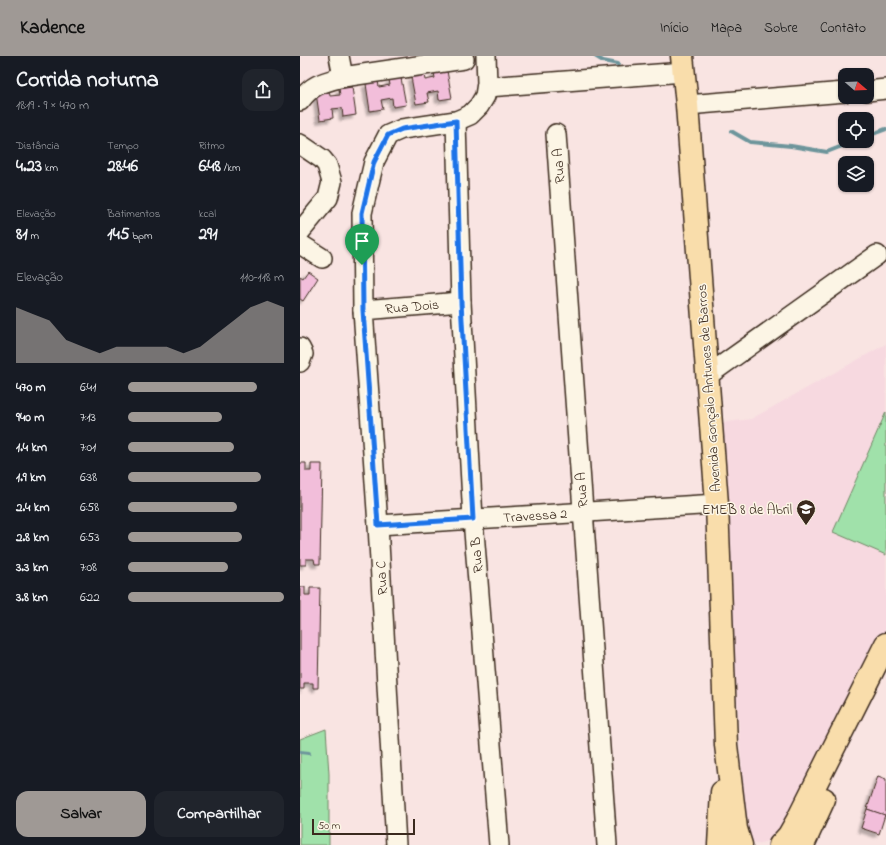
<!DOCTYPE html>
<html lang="pt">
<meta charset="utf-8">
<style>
body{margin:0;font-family:"Indie Flower",sans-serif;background:#20242c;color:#f1f3f6;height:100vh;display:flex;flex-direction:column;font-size:15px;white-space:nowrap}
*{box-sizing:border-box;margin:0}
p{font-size:13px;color:#9ea1a6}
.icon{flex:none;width:22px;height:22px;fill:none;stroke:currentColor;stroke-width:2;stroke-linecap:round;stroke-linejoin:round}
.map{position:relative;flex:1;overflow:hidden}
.side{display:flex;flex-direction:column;background:#171b24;width:300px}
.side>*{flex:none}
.needle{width:26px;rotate:109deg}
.fabs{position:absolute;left:538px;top:12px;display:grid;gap:8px}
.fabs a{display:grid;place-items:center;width:36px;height:36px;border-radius:8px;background:#171b24;box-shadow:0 1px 3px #0004;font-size:20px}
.scale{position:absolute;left:12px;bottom:10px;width:103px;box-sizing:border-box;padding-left:4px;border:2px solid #3b2a1e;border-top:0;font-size:11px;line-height:14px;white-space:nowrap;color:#3b2a1e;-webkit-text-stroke:3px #fcf5e5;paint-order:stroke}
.pin{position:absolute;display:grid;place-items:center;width:34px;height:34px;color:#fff;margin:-41px -17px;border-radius:50% 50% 50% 0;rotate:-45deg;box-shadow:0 0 4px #0007}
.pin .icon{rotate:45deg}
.round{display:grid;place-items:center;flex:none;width:42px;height:42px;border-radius:12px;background:#20242c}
.summary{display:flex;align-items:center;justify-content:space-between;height:68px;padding:0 16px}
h1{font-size:22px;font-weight:700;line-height:30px}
.metrics{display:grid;grid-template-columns:repeat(3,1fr);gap:6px;height:68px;padding:4px 16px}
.metrics div{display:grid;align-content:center}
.metrics b{font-size:17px;font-weight:700}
.metrics small{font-size:11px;font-weight:400}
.metrics p{font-size:11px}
.chart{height:112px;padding:8px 16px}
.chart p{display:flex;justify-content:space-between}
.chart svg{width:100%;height:72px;margin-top:4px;fill:#9f9995;opacity:.7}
.action{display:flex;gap:8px;margin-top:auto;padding:8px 16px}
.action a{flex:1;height:46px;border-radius:12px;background:#9f9995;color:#111;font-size:16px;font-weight:700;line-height:46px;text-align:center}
.action a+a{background:#20242c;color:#f1f3f6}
ul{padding:0 16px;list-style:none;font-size:13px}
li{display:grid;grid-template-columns:64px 48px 1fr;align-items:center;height:30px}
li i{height:10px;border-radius:5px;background:#9f9995}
header{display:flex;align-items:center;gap:24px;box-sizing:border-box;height:56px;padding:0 20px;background:#9f9995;color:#111}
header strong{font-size:19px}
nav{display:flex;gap:22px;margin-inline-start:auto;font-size:14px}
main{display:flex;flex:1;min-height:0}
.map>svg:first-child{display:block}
.built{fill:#f7d9e0}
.green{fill:#a0e1aa;stroke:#6e8664}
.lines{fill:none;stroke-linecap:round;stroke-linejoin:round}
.stream{stroke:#6d959b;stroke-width:4}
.building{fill:#f2beda;stroke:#3b2a1e;filter:url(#shadow)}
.minor-casing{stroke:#3b2a1e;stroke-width:22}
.major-casing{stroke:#3b2a1e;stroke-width:25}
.minor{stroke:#fcf5e5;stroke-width:19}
.major{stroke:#f9ddab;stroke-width:22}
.route-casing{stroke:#fff;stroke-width:8}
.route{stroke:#1a73e8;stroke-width:5}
.labels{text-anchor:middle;stroke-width:3;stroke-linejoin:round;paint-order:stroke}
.street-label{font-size:14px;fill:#3b2a1e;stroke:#fcf5e5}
.poi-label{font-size:14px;fill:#3b2a1e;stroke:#fcf5e5;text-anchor:end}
</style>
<header>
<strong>Kadence</strong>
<nav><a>Início</a><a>Mapa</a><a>Sobre</a><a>Contato</a></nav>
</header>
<main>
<section class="side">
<div class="summary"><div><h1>Corrida noturna</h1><p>18:19 · 9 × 470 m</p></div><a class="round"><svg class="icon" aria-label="share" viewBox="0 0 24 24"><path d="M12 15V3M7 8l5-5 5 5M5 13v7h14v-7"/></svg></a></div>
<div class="metrics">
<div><p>Distância</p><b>4.23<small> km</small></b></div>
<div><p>Tempo</p><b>28:46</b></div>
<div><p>Ritmo</p><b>6:48<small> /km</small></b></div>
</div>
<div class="metrics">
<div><p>Elevação</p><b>81<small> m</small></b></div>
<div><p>Batimentos</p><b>145<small> bpm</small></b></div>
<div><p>kcal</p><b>291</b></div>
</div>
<div class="chart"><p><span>Elevação</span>110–118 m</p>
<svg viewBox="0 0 160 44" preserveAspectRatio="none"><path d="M0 44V10L10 14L20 18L30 30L40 34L50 38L60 34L70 34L80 34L90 34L100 38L110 34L120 26L130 18L140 10L150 6L160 10V44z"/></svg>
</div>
<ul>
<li><b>470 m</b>6:41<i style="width:83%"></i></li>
<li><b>940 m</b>7:13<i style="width:60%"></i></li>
<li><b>1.4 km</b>7:01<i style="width:68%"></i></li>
<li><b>1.9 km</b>6:38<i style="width:85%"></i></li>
<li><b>2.4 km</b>6:58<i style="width:70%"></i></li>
<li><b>2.8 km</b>6:53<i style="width:73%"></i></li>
<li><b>3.3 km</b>7:08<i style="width:64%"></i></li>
<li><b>3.8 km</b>6:22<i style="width:100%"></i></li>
</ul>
<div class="action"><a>Salvar</a><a>Compartilhar</a></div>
</section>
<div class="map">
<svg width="586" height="789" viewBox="0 0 586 789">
<defs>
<filter id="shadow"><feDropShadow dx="-3.5" dy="3.5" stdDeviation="1" flood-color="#0004"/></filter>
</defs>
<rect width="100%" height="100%" fill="#f9e4e2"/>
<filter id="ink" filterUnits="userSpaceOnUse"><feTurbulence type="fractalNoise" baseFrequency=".025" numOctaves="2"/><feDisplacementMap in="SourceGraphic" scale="8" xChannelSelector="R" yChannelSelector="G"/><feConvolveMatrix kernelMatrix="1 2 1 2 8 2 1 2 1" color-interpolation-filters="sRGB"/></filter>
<g filter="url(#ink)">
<path class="built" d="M586,288V573L484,771L467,785L458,788L451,785L445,767L420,367L451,363Z"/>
<g class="green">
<path d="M586,356V499L533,476Z"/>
<path d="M26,673L29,718V789H0V683Z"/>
</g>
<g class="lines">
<g class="stream">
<path d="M295,0L303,5L318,8"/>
<path d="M431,75L450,86L491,90L527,96L555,85"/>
<path d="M567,80L586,73"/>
<path d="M0,696L9,697"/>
</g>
</g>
<g class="building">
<path d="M147,15L152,42L139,44L138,35L127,37L129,46L116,48L111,21L124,19L125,24L135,22L134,17Z"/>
<path d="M101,22L106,49L93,51L92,42L81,44L83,53L70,55L66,28L78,25L79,31L90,29L89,24Z"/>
<path d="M52,31L56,59L43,61L42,52L32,53L33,62L20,64L16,37L29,35L30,40L40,39L39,33Z"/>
<path d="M8,215L18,222L3,245L0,243V220L3,222Z"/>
<path d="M0,407H6V415H11V408H22L20,508H15L14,503H6V509H0Z"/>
<path d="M0,531H5V539H10V532H20L18,632H13V627H4V633H0Z"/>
<path d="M578,720L586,723V760L567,753Z"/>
<path d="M567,753L585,759L579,778L561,772Z"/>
</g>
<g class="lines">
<defs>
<g id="minor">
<path d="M39,0L43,21L164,3"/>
<path d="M187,31L384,16"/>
<path d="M567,35L586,33"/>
<path d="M0,45C12,28 24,26 43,21"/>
<path d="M387,49L545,36"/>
<path d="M156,65L161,246L173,463L199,789"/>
<path d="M256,78L307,789"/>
<path d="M0,88L22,103L27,109L32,126L28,142L0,176"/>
<path d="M0,188L22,202"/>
<path d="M63,254L161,246"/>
<path d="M0,292L3,298L0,306"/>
<path d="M407,320L577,199"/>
<path d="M78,469L417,448"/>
<path d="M96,789L78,469L63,254L62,157L74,106L88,79L102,73L156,65L170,59L179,50L185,40L187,27L186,0"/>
</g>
<g id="major">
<path d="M382,0L387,49L417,448L426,689L436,773L441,789"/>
<path d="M419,789L422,736"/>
<path d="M480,789L489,779L497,765L586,588"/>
<path d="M503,789L524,743"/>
</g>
</defs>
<use href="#minor" class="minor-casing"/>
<use href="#major" class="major-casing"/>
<use href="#minor" class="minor"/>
<use href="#major" class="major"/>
</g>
</g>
<g class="lines" filter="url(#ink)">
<defs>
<path id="route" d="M156,65L161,246L173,463L78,469L63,254L62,157L74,106L88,79L102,73Z"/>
</defs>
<use href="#route" class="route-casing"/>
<use href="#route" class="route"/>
</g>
<defs>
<symbol id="school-pin" viewBox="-11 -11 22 30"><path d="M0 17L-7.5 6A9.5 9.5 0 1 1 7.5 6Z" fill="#3b2a1e" stroke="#fcf5e5"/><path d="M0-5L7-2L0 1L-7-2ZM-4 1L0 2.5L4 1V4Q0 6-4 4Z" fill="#fff"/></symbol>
</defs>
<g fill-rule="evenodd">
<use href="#school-pin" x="495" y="442" width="22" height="30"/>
</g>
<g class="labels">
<g class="street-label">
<text transform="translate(258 110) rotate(-94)" y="5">Rua A</text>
<text transform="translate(112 250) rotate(-5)" y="5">Rua Dois</text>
<text transform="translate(408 332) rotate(-94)" y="5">Avenida Gonçalo Antunes de Barros</text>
<text transform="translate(281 434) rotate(-94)" y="5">Rua A</text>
<text transform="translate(235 459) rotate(-4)" y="5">Travessa 2</text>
<text transform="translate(176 499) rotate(-95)" y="5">Rua B</text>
<text transform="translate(81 522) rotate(-93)" y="5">Rua C</text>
</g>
<g class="poi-label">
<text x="492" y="458">EMEB 8 de Abril</text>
</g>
</g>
</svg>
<div class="fabs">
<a><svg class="needle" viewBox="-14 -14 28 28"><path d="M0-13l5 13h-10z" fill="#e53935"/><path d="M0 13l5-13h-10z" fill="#9ea1a6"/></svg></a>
<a><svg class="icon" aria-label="locate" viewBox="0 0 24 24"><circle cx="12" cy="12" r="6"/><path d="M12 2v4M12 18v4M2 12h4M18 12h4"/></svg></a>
<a><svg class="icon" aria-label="layers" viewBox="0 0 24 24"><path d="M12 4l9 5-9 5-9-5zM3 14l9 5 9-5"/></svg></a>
</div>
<div class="scale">50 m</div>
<div class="pin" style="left:62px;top:209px;background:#1e9e55"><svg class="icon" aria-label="arrive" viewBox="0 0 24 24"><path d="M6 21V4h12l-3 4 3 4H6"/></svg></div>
</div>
</main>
